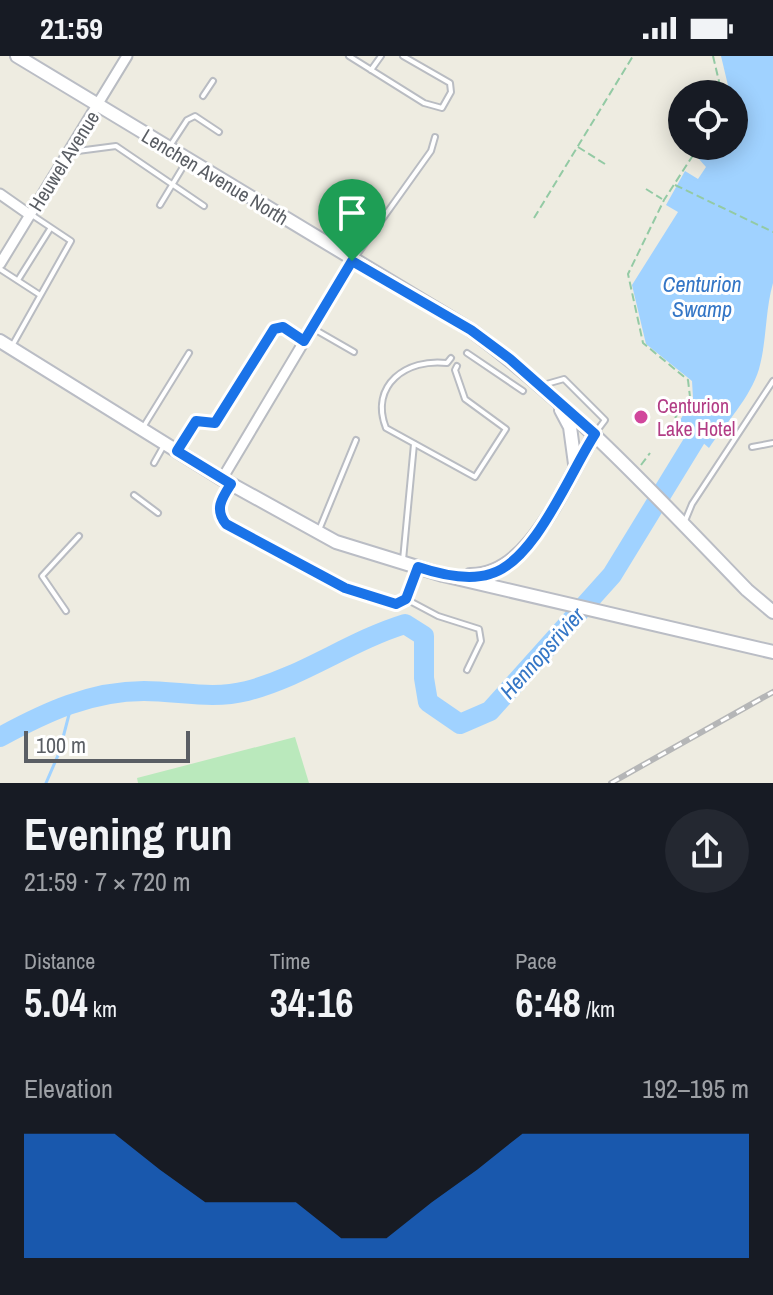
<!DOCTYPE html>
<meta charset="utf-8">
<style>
body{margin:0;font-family:"Archivo Narrow",sans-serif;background:#242831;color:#f1f3f6;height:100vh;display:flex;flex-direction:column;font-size:30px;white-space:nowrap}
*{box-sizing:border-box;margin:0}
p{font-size:26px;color:#9ea1a6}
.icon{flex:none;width:44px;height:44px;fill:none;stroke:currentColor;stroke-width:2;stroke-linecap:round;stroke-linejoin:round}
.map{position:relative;height:727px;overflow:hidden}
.side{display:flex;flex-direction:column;background:#171b24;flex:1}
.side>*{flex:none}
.tools{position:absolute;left:668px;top:24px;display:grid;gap:16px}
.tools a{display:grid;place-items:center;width:80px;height:80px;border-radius:50%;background:#171b24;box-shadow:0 4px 20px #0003;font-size:40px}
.scale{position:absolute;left:24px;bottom:20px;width:166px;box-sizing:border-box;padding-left:8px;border:4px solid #5a5e64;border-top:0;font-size:22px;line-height:28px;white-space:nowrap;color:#5a5e64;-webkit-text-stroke:6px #fff;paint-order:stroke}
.pin{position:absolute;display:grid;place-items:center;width:68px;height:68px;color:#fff;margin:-82px -34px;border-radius:50% 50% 50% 0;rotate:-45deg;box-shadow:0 0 8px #0007}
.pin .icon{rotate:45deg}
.round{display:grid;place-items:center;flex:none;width:84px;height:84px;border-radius:42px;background:#242831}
.overview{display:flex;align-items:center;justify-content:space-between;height:136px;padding:0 24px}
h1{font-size:44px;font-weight:700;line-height:60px}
.metrics{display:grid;grid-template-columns:repeat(3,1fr);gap:12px;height:136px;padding:8px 24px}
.metrics div{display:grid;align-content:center}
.metrics b{font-size:40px;font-weight:700}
.metrics small{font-size:22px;font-weight:400}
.metrics p{font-size:22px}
.chart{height:224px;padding:16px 24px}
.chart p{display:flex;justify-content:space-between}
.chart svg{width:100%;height:144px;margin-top:8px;fill:#1a73e8;opacity:.7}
.status{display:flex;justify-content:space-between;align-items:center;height:56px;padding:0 40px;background:#171b24;direction:ltr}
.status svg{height:22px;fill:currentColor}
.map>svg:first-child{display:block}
.green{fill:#bae9bc}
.water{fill:#a0d2ff}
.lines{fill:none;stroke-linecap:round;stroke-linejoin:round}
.stream{stroke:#a0d2ff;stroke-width:3}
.river{stroke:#a0d2ff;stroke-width:20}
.service-casing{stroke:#b9bcc2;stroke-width:8}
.minor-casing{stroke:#b9bcc2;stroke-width:13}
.secondary-casing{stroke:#babdc5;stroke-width:16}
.path{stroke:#93caa4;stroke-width:2;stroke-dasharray:8 4;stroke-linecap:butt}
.service{stroke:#fff;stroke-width:4}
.minor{stroke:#fff;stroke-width:9}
.secondary{stroke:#fff;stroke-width:12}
.rail-casing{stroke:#b5b6b7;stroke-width:6}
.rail{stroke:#fff;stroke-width:3;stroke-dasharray:9;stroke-linecap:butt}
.route-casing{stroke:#fff;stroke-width:16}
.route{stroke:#1a73e8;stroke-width:10}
.hotel-dot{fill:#d1479c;stroke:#fff;stroke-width:3}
.labels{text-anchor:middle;stroke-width:6;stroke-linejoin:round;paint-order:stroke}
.street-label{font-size:20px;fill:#5a5e64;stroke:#fff}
.hotel-label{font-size:20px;fill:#b23c85;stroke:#fff;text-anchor:start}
.water-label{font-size:22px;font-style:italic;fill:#3476c6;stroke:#fff}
</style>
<div class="status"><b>21:59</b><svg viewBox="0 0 49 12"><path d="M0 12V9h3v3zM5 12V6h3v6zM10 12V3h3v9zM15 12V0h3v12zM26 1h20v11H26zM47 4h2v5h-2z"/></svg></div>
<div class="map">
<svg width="773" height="727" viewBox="0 0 773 727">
<rect width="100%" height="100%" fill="#eeece1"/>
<path class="green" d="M295,681L309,727H138L137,722Z"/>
<path class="water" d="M721,0H773V227C765,255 767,284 759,313C750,342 726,367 709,392L679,366L693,342L692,325L646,288L632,229L678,156L666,149L685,115L698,123L706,111L698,102L702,90H734V38H730Z"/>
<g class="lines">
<path class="stream" d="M46,727L59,697L72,647"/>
<path class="river" d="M0,681C46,656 91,635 144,635C180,635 211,644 247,635C304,620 350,585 405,568L424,580V622L428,646L460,668L490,655L612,519L710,359"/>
<defs>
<g id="service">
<path d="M349,0L424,47L442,52L451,36L450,27L403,0"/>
<path d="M371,14L381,0"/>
<path d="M203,40L213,25"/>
<path d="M170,90L187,64L195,60L219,76"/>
<path d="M70,96L116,90L204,150"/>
<path d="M160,149L186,106"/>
<path d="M356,200L431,95L435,81"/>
<path d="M0,213L40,239"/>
<path d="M18,224L50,173"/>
<path d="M314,273L354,296"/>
<path d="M12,290L71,185L32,159"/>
<path d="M467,297L523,335"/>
<path d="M451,302L447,307C407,302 369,329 386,372L475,421L506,373L465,343L455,314L457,310"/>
<path d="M543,329L564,323L605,364L596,376"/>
<path d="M142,373L189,297"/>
<path d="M752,391L773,387"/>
<path d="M177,394L196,365L215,367L274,273L283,271L302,283"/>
<path d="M154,407L163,391"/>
<path d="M230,430C221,444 215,453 226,468L345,532L396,548L406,543L417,513"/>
<path d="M134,439L158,457"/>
<path d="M685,465L692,448L773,325"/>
<path d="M319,474L356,384"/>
<path d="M403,504L414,388"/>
<path d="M406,543L438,560L479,573L481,585L467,614"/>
<path d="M66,555L42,520L79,480"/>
</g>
<g id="minor">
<path d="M0,138L30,159"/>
<path d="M0,208L127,0"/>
<path d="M222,423L352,205"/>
</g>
<g id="secondary">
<path d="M17,0L471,274C573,350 659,443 747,534L773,556"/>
<path d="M0,285L222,423L336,486L443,519L773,596"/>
<path d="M561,354L570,371L575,408"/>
<path d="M470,519C532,520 565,424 595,378"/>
</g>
</defs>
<use href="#service" class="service-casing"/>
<use href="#minor" class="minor-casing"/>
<use href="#secondary" class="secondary-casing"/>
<g class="path">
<path d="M713,0L722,38"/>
<path d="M578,91L605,108"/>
<path d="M675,129L773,176"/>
<path d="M646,133L662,143"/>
<path d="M534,162L633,0"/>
<path d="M675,362L690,341L688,324L643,287L628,218L664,144L699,90"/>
<path d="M641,409L650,397"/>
</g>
<use href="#service" class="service"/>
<use href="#minor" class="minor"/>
<use href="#secondary" class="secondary"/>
<defs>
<path id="rail" d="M611,727L773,636"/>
</defs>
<use href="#rail" class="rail-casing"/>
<use href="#rail" class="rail"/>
</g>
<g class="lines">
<defs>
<path id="route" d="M352,205L471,274L510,303L595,378C570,416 535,506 490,518C468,525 439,518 418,511L406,543L396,548L345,532L226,468C214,453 222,442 231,428L177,395L196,365L215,367L274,273L283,271L304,285Z"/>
</defs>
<use href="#route" class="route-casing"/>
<use href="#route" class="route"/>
</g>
<circle class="hotel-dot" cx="641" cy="361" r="8"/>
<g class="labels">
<g class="street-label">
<text transform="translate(64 105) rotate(-58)" y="7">Heuwel Avenue</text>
<text transform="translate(215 121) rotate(31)" y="7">Lenchen Avenue North</text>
</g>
<g class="hotel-label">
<text x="657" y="357">Centurion<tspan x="657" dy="23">Lake Hotel</tspan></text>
</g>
<g class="water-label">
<text x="702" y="236">Centurion<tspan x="702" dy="25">Swamp</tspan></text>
<text transform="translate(542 597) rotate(-48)" y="8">Hennopsrivier</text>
</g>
</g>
</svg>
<div class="tools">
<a><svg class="icon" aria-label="locate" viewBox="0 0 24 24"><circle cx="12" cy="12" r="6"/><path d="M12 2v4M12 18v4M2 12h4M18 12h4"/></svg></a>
</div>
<div class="scale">100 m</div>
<div class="pin" style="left:352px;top:205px;background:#1e9e55"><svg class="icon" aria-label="arrive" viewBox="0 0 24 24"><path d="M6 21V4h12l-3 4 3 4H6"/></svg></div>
</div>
<section class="side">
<div class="overview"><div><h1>Evening run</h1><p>21:59 · 7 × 720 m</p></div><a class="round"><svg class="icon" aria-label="share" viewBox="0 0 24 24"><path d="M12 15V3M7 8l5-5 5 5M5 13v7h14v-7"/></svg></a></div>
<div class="metrics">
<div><p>Distance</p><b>5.04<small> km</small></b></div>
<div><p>Time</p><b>34:16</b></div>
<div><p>Pace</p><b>6:48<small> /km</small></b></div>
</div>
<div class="chart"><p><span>Elevation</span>192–195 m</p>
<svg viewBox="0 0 160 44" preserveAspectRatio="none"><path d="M0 44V6L10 6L20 6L30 17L40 27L50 27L60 27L70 38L80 38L90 27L100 17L110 6L120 6L130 6L140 6L150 6L160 6V44z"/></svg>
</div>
</section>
